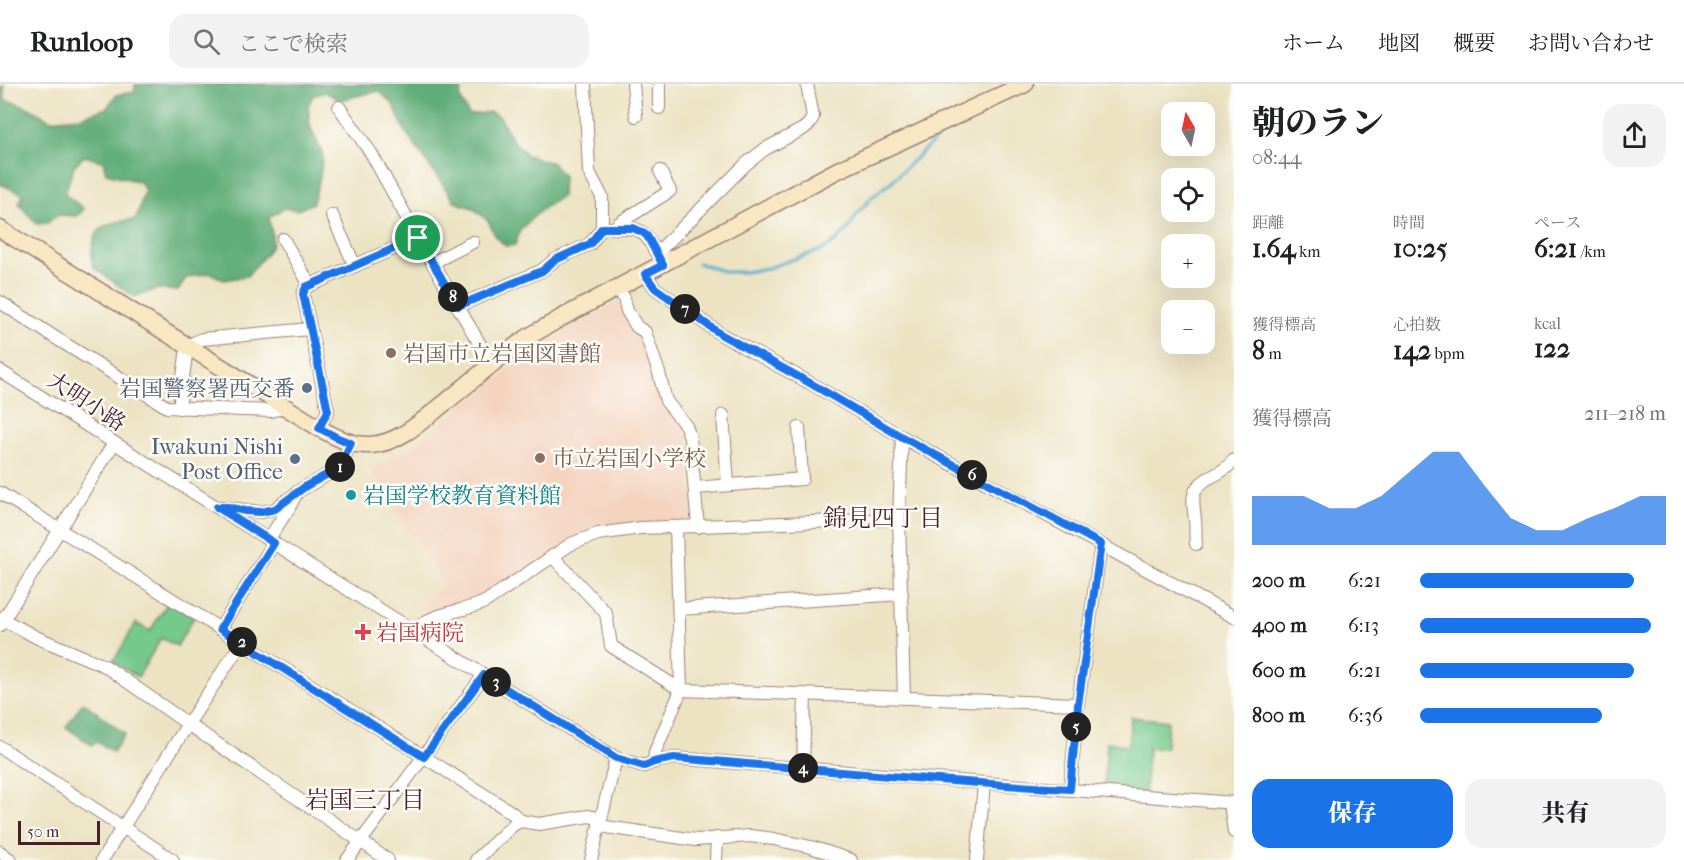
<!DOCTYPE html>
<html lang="ja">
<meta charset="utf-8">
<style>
body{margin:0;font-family:"IM FELL French Canon","Noto Serif JP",serif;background:#f2f2f2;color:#202124;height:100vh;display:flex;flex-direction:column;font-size:22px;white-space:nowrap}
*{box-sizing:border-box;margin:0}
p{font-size:20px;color:#757577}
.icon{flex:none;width:33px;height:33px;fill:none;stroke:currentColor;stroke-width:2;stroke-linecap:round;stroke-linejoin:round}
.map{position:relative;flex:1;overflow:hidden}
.details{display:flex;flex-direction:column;background:#fff;width:450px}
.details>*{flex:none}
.needle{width:39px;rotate:351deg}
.fabs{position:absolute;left:1161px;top:18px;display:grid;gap:12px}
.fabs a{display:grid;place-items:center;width:54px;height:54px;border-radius:12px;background:#fff;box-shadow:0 6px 24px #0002;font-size:30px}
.scale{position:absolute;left:18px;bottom:15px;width:82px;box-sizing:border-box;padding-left:6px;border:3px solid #4a1f2b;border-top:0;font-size:16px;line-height:21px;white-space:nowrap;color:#4a1f2b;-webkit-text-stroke:4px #fdfcf7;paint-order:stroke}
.pin{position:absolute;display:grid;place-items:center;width:51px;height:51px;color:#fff;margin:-26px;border:3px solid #fff;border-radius:50%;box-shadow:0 2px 6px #0007}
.km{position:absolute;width:30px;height:30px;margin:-15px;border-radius:50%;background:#222;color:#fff;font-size:16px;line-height:30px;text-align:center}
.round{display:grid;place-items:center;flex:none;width:63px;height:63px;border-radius:18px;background:#f2f2f2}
.overview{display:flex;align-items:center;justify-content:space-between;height:102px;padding:0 18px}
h1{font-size:33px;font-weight:800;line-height:45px}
.stats{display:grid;grid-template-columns:repeat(3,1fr);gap:9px;height:102px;padding:6px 18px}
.stats div{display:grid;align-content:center}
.stats b{font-size:26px;font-weight:800}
.stats small{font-size:16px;font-weight:400}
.stats p{font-size:16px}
.chart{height:168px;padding:12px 18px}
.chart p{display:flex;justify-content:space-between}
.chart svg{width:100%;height:108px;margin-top:6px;fill:#1a73e8;opacity:.7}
.cta{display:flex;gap:12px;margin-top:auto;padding:12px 18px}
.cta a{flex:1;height:69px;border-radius:18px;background:#1a73e8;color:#fff;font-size:24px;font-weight:800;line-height:69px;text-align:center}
.cta a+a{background:#f2f2f2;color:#202124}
ul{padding:0 18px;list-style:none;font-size:20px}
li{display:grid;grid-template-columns:96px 72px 1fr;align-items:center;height:45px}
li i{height:15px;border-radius:8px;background:#1a73e8}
header{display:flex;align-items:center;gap:36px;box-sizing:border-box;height:84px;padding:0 30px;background:#fff;border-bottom:2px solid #e0e0e0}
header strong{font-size:28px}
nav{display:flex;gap:33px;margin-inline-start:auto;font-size:21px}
.search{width:420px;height:54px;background:#f2f2f2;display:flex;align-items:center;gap:15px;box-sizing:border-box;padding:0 21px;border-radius:18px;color:#757577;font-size:22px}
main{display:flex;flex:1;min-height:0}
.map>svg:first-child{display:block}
.built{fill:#f4d4bf}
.green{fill:#75c98c;stroke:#60745c;stroke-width:1.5}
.forest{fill:#60ad78;stroke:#556652;stroke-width:1.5}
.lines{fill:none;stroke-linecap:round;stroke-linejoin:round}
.stream{stroke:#52aacf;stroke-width:3}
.street-casing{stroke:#9b8177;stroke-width:14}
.secondary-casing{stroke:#9b8177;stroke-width:19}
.street{stroke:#fff;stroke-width:12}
.secondary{stroke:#f9e7c3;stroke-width:16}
.route-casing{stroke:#fff;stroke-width:12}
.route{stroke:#1a73e8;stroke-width:8}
.education-dot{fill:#8d6e63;stroke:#fdfcf7;stroke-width:2}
.service-dot{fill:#5c6f8a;stroke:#fdfcf7;stroke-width:2}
.culture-dot{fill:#0f9aa8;stroke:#fdfcf7;stroke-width:2}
.health-dot{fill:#e0444e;stroke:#fdfcf7;stroke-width:2}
.labels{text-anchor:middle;stroke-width:5;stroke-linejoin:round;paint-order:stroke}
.education-label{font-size:22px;fill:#785e54;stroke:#fdfcf7;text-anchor:start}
.service-label{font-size:22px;fill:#4e5e75;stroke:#fdfcf7;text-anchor:end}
.street-label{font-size:22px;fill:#4a1f2b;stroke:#fdfcf7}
.culture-label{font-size:22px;fill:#0d838f;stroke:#fdfcf7;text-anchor:start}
.health-label{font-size:22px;fill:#be3a42;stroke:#fdfcf7;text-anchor:start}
.neighbourhood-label{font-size:24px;fill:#4a1f2b;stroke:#fdfcf7}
</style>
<header>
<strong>Runloop</strong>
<div class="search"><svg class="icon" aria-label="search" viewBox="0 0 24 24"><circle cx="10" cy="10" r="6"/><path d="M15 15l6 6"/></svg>ここで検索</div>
<nav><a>ホーム</a><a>地図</a><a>概要</a><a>お問い合わせ</a></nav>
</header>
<main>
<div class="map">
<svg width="1234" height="776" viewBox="0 0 1234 776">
<rect width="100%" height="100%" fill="#fdfcf7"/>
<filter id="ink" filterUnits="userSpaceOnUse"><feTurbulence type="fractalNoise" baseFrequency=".0167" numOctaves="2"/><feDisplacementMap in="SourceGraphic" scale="12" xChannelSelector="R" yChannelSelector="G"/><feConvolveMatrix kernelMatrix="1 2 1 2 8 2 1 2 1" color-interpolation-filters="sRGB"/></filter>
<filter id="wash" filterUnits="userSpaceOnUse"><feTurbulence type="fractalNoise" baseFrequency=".008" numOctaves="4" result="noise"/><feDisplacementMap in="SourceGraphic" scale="24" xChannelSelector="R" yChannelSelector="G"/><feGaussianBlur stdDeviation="1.35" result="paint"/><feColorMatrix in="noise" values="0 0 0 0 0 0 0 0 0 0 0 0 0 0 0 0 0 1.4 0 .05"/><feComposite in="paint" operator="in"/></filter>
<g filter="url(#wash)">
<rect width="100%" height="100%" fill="#ece3c3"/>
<path class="built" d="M621,218L642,252L688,355L693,436L580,452L484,514L427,527L420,525L444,500L372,390L373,385L411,363L538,263L567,245Z"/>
<g class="green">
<path d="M168,518L194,533L177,562L161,554L138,593L113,578L136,539L150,547Z"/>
<path d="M1131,633L1168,637L1166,664H1148L1145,709L1104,704L1107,658L1128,662Z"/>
</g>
<g class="forest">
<path d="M135,0H462L460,14L469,31L491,28L500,33L513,57L527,71L552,79L563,92L562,112L541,126L520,146L515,161L506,162L496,153L488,137L473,124L455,118L405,47L393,20L379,7L340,16L326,8L313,12L308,22L310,42L323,71L320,92L313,119L298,126L284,124L269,134C269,141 274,153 272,159C270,168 253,184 247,192L224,196L210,189L186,194L178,207L157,205L134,213L93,183C90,169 92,147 107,141C116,137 127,137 136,135L145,106L140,98L106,89L103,77L84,72L74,82L65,110L84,125L77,132L58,131L47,139L37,140L19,120L23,110L0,100V4L4,2L5,16L17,19L29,24L50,36L80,33L107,24L116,11L135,8Z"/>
<path d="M83,618L125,650L113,668L97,658L92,661L66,643Z"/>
</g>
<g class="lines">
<path class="stream" d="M698,179L726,188H745L768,184L824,165L835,158L848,145L858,129L872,113L892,97L943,48"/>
</g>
</g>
<g filter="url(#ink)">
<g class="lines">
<defs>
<g id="street">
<path d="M633,0L636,32"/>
<path d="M659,0V24"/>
<path d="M339,23L371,69L418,154L492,281"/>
<path d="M332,131L355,182"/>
<path d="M612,144C625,144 641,142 648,155C652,161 654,167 659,172"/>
<path d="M615,144L619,139L670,107L660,87"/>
<path d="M283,155L310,201"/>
<path d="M432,179L473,158"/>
<path d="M663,181L659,172L663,163L746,80L765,65L803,45L809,40L813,33L807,0"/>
<path d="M645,190L655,204L722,251L810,299L902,353L1234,533"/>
<path d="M618,204L624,214L627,227L637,243L645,248L659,289L666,317L686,342L690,353L698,443"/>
<path d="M0,218L62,258L167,323L271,327L281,324L283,321"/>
<path d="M458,222L541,187L555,176L590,160L602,144V113L589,88L585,0"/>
<path d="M0,287L616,674L644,682L654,678L674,674L1234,719"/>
<path d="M179,324L186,271L189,261L202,255L310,245"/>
<path d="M723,331L728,401"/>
<path d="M319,344L328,327L303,210L306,203L418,154"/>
<path d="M902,353L899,435L904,614"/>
<path d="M695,404L802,395L799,344"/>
<path d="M0,409C171,514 342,620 511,728L521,737"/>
<path d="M221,423L261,428L275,425L294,411"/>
<path d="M268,456L289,424L297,408L339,384L351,359"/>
<path d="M1196,460C1195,452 1196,444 1195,436C1193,417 1189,407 1207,395C1217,390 1227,385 1234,376"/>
<path d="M552,472L606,529L611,562L681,606L1078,620"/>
<path d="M679,525L902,510"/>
<path d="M0,534L38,554L105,582L188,640L388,776"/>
<path d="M0,541L114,359"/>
<path d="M220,545L274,459"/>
<path d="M415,546C434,527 462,529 485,518L571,460L598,450L641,444L899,435"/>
<path d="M0,663L173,776"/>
<path d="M654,678L655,668L681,606L676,443"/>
<path d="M803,684L805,610"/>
<path d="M1070,705L1078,620L1101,460"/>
<path d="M1230,719L1234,748"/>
<path d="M601,735L616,674"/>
<path d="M0,768L11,776"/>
<path d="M102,776L188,640L242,558"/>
<path d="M347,776L484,591"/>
<path d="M476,776L513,741L521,737L539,740L589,732L601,735L599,742L696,756L750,752L774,755L811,763L851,776"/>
<path d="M591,776L599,742"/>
<path d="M716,776L717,754"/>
<path d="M977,776L984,700"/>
</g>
<path id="secondary" d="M0,145L319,344C335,353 352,362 371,361C400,359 424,335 446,318C471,298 495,276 521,258C533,249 548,242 561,234L836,87L1025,0"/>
</defs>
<use href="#street" class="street-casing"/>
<use href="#secondary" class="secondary-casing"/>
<use href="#street" class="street"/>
<use href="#secondary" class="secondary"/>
</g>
</g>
<g class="lines" filter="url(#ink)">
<defs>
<path id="route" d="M602,144H633L642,148L647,152L663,181L645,190L655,204L722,251L810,299L902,353L1101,460L1078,621L1070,705C938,698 806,684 674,674L654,678L644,682L616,674L484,591L424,673L220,545L274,459L217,423H228L245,427L261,428L275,425L306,402L339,384L351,359L338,354L319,344L328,327L303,210L306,203L418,154L458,222L542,187L555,176L590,160Z"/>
</defs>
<use href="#route" class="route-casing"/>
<use href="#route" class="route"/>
</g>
<g class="education-dot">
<circle cx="391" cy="269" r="6"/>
<circle cx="540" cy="374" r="6"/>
</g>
<g class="service-dot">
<circle cx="307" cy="304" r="6"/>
<circle cx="295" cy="375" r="6"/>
</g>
<circle class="culture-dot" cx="351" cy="411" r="6"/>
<path class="health-dot" d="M360 539h6v6h6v6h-6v6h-6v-6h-6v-6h6z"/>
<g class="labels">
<g class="education-label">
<text x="403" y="277">岩国市立岩国図書館</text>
<text x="552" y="382">市立岩国小学校</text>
</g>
<g class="service-label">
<text x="295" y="312">岩国警察署西交番</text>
<text x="283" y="370">Iwakuni Nishi<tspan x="283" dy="25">Post Office</tspan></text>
</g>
<g class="street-label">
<text transform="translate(87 317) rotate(33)" y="8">大明小路</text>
</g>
<g class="culture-label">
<text x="363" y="419">岩国学校教育資料館</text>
</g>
<g class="health-label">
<text x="376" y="556">岩国病院</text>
</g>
<g class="neighbourhood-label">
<text x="883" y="442">錦見四丁目</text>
<text x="365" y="724">岩国三丁目</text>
</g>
</g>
</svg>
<div class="fabs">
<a><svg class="needle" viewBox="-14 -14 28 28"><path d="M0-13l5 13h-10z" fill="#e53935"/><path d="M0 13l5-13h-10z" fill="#757577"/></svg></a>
<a><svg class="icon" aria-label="locate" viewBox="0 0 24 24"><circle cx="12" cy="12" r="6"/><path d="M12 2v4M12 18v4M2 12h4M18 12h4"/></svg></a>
<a>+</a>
<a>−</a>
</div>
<div class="scale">50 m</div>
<div class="pin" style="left:418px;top:154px;background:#1e9e55"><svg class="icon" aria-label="arrive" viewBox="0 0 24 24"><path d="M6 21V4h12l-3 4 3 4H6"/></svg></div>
<b class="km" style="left:340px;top:383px">1</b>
<b class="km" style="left:242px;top:558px">2</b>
<b class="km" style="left:496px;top:598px">3</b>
<b class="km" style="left:803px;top:684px">4</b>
<b class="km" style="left:1076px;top:643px">5</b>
<b class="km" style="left:972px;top:391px">6</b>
<b class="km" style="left:685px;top:225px">7</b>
<b class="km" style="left:453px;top:213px">8</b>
</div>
<section class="details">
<div class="overview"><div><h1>朝のラン</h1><p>08:44</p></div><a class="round"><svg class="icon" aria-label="share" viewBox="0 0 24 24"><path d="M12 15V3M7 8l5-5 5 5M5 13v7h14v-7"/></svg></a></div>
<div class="stats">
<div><p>距離</p><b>1.64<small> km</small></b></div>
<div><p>時間</p><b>10:25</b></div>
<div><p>ペース</p><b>6:21<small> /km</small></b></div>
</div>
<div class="stats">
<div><p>獲得標高</p><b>8<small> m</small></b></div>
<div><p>心拍数</p><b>142<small> bpm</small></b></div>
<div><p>kcal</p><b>122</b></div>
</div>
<div class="chart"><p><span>獲得標高</span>211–218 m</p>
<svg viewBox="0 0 160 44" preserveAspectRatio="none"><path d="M0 44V24L10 24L20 24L30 29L40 29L50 24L60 15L70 6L80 6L90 20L100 33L110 38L120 38L130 33L140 29L150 24L160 24V44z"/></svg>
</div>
<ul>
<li><b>200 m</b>6:21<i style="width:87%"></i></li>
<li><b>400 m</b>6:13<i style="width:94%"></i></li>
<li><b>600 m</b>6:21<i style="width:87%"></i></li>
<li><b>800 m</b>6:36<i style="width:74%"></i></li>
</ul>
<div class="cta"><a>保存</a><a>共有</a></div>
</section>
</main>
